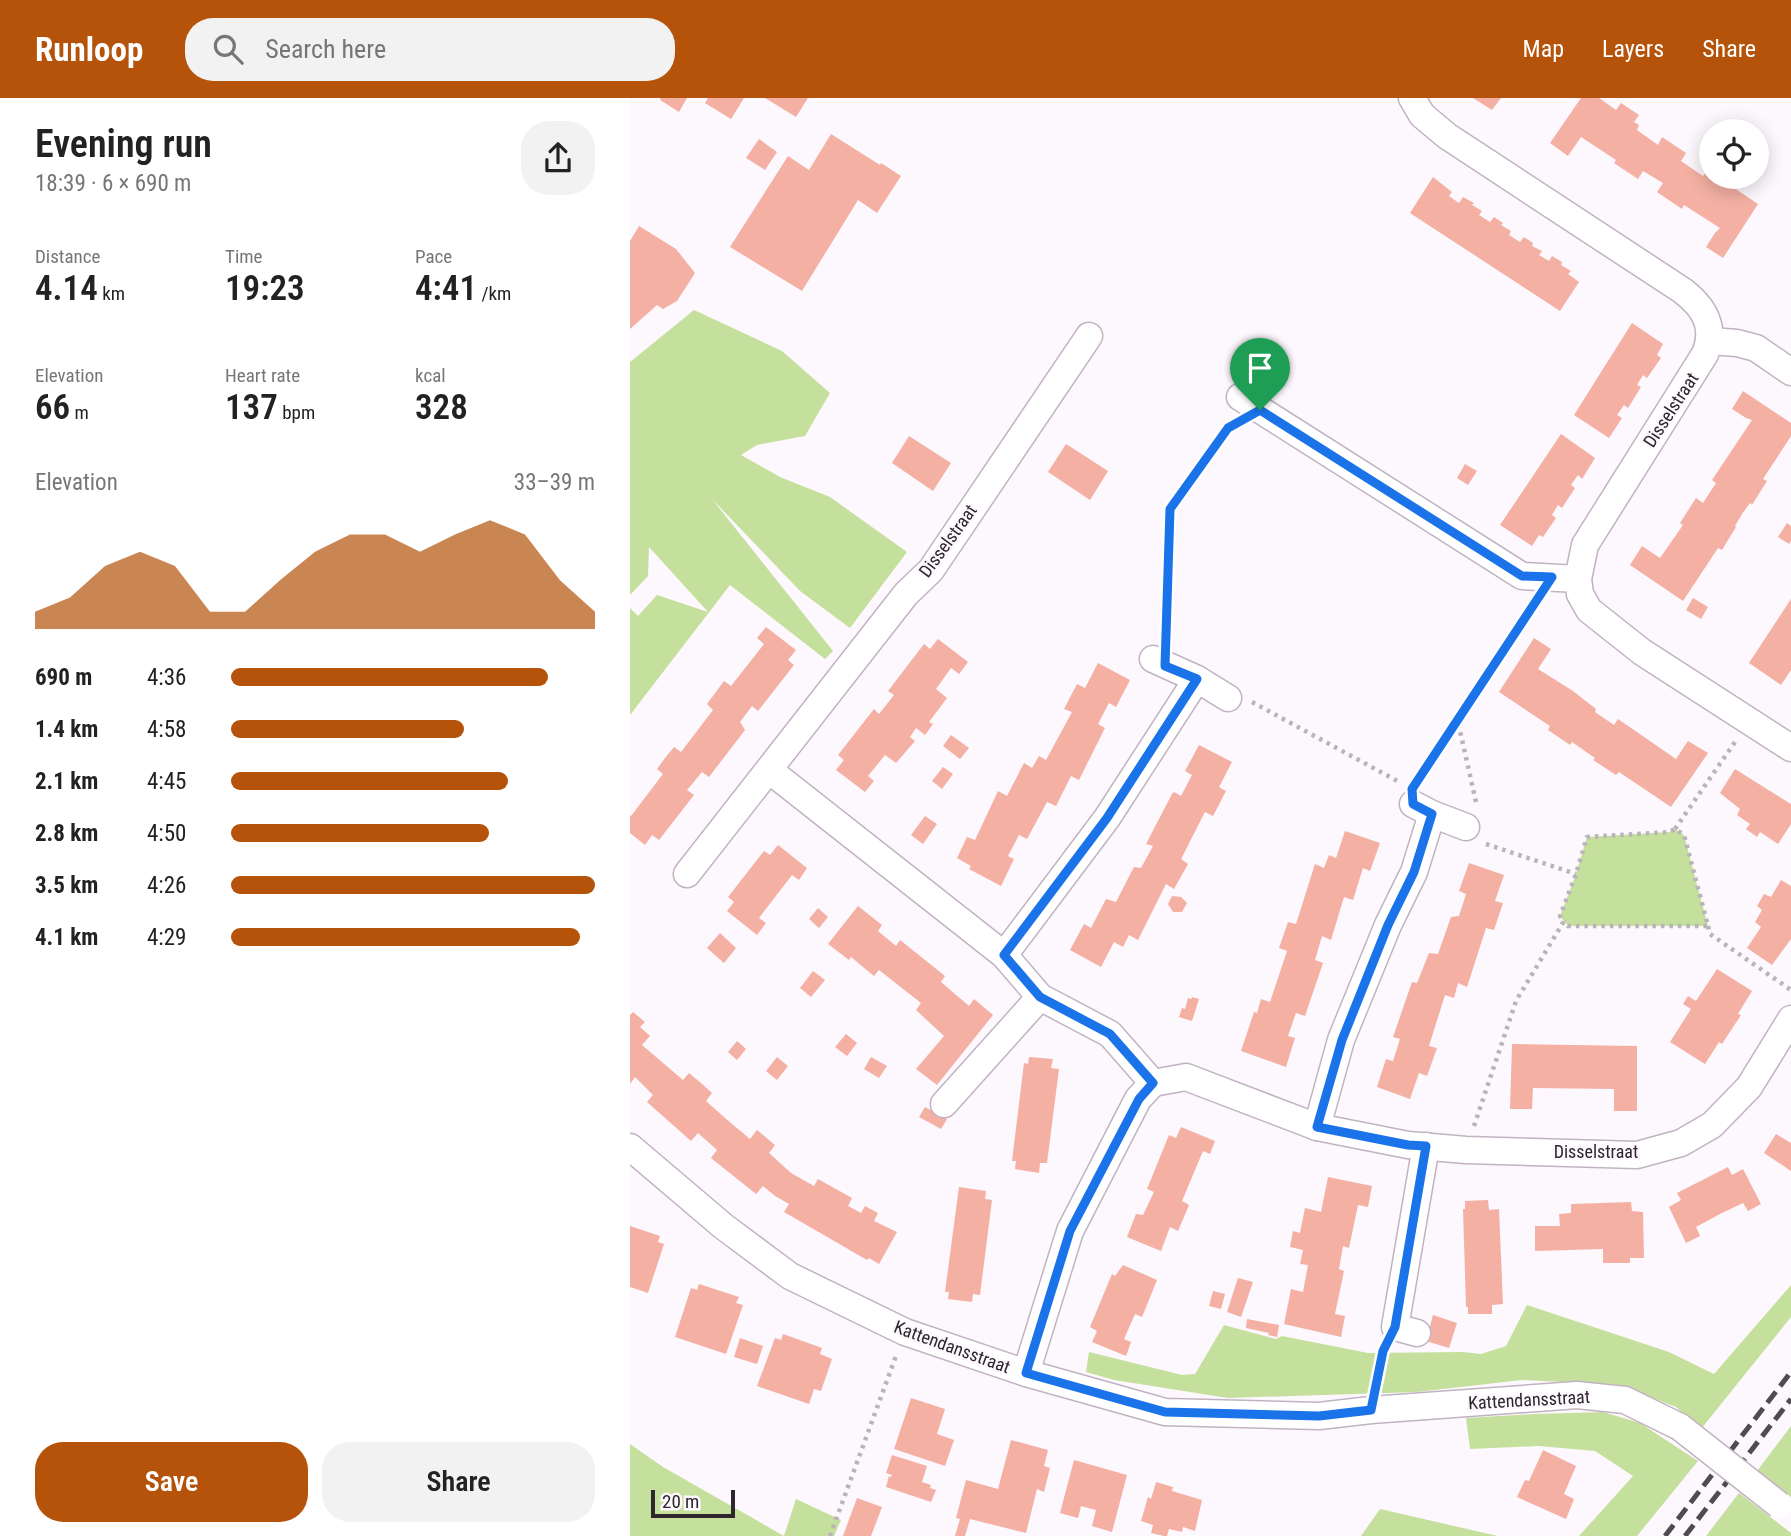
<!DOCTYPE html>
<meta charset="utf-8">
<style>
body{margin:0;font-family:"Roboto Condensed",sans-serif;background:#f2f2f2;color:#222;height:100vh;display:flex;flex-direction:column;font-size:26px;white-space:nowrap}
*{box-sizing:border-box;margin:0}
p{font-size:23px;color:#767676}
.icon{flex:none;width:38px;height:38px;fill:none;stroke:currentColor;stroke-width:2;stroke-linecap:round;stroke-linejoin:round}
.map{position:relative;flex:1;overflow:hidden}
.panel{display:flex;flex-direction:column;background:#fff;width:630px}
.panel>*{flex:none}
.tools{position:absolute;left:1069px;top:21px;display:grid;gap:14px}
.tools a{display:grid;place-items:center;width:70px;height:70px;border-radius:50%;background:#fff;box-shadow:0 4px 18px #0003;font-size:35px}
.scale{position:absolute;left:21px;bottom:18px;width:84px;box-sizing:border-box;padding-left:7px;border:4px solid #2d272d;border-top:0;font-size:19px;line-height:24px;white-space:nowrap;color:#2d272d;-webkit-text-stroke:5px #fdf7fe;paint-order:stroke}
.pin{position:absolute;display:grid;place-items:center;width:60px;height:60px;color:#fff;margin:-72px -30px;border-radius:50% 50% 50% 0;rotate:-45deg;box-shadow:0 0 7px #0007}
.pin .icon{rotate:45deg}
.round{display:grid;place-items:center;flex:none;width:74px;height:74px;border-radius:28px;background:#f2f2f2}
.summary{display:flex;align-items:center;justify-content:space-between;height:119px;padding:0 35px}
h1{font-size:38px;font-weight:600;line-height:52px}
.metrics{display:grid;grid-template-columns:repeat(3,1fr);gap:10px;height:119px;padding:7px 35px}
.metrics div{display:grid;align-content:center}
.metrics b{font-size:35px;font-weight:600}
.metrics small{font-size:19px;font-weight:400}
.metrics p{font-size:19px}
.chart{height:196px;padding:14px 35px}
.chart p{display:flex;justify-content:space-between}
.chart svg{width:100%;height:126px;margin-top:7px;fill:#b45309;opacity:.7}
.action{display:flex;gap:14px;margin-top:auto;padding:14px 35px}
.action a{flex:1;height:80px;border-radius:28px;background:#b45309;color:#fff;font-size:28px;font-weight:600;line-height:80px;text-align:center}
.action a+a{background:#f2f2f2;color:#222}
ul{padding:0 35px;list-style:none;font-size:23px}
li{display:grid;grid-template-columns:112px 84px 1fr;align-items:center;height:52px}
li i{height:18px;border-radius:9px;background:#b45309}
header{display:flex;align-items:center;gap:42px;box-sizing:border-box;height:98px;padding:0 35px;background:#b45309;color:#fff}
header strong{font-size:33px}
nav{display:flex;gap:38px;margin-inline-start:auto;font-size:24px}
.search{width:490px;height:63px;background:#f2f2f2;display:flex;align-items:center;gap:18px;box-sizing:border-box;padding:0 24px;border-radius:28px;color:#767676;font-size:26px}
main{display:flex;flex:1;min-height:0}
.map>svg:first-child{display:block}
.green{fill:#c5e09c}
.building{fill:#f4b0a3}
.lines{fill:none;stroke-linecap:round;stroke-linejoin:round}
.minor-casing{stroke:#c1b3c2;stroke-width:29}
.path{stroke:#b9b3ba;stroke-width:4.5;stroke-dasharray:3.5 5;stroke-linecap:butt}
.minor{stroke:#fff;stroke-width:26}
.rail{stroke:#514b51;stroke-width:5;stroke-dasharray:14 7;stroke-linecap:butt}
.minor-bridge-casing{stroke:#c1b3c2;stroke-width:29;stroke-linecap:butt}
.minor-bridge{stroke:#fff;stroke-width:26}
.route-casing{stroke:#fff;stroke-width:14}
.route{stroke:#1a73e8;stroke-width:9}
.labels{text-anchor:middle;stroke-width:5;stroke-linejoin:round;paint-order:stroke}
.street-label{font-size:18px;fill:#2d272d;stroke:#fdf7fe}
</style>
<header>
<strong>Runloop</strong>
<div class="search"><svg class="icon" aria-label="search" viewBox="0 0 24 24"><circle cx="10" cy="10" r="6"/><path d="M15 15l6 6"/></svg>Search here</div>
<nav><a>Map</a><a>Layers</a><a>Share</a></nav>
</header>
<main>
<section class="panel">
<div class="summary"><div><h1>Evening run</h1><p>18:39 · 6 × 690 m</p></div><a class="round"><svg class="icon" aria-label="share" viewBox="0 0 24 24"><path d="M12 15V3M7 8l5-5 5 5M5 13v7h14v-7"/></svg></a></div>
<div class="metrics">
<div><p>Distance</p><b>4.14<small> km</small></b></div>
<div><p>Time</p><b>19:23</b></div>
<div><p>Pace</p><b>4:41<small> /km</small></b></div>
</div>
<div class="metrics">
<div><p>Elevation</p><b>66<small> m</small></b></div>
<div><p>Heart rate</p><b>137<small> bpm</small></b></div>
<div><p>kcal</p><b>328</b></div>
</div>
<div class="chart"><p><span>Elevation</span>33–39 m</p>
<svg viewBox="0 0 160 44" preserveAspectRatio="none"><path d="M0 44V38L10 33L20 22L30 17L40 22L50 38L60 38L70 27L80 17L90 11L100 11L110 17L120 11L130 6L140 11L150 27L160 38V44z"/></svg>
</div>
<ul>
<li><b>690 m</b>4:36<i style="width:87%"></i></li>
<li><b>1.4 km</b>4:58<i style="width:64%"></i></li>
<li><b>2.1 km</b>4:45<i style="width:76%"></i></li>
<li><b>2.8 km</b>4:50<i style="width:71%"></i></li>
<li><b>3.5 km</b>4:26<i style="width:100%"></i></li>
<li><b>4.1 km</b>4:29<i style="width:96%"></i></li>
</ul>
<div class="action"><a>Save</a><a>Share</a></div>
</section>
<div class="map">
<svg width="1161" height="1438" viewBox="0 0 1161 1438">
<rect width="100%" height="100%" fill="#fdf7fe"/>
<g class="green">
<path d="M64,212L152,253L200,295L175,338L127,347L111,357L150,379L200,399L277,454L220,530L170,493L82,401L203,553L195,561L100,487L0,617V510L8,518L27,497L78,514L19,449L18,478L0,497V264Z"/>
<path d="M1045,731L1054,737L1078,828H938L930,818L946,776L957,739L1039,734Z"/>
<path d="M1161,1187V1219L1071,1331L1046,1309L990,1287L892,1282L787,1294L598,1300L484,1282L456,1274L459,1254L552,1277L565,1276L594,1227L646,1241L652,1238L738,1255L833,1254L851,1256L876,1248L897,1207L1039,1254L1084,1276Z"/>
<path d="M973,1314L1010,1325L1068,1363L1007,1438H949L1003,1378L965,1353L909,1348L840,1351L836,1320L905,1316Z"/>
<path d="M1161,1328V1399L1127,1373Z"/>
<path d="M0,1346L33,1369L154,1438H0Z"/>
<path d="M1109,1395L1161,1435V1438H1076Z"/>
<path d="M166,1401L211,1422L204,1438H154Z"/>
<path d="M750,1411L868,1438H731Z"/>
</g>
<g class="building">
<path d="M31,0H57L49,14L30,2Z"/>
<path d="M78,0H114L101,21L75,5Z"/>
<path d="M135,0H178L166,19Z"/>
<path d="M843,0H871L862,12Z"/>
<path d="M951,0H969L986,12L991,5L1009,17L1004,24L1009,27L1007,32L1028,47L1032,39L1056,55L1051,63L1073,78L1077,72L1082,74V79H1088L1128,106L1093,160L1076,149L1085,135L1090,130L1054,107L1052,111L1027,94L1033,85L1013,73L1008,81L984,65L986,62L951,39L938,58L920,45Z"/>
<path d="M201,36L250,67L251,65L271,78L247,115L228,102L172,193L100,149L158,58L179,72Z"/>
<path d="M129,41L147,54L135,72L116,60Z"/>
<path d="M803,79L822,94L819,98L829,105L833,99L844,105L842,107L852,113L849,117L860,124L864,119L873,125L871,127L881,133L879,137L890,144L894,139L903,145L902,148L912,153L909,157L919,163L922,158L932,164L931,167L941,173L938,176L949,184L930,213L780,115Z"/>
<path d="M9,128L46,151L65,175L47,203L33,211L27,207L0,231V143Z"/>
<path d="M1002,225L1033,246L1027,257L1031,260L1017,280L1013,277L1007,287L1011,289L998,310L994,307L987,317L992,320L979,340L944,317Z"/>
<path d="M1113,293L1161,325V338L1133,381L1137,383L1122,407L1120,405L1112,416L1105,428L1106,429L1092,452L1088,450L1053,503L1000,467L1012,448L1030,460L1053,427L1050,425L1066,400L1073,405L1086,385L1082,382L1122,322L1116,320L1102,311Z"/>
<path d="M931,336L965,360L952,381L948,377L941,387L945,390L932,410L928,407L922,417L926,420L913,439L909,437L902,448L870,427Z"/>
<path d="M279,338L321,365L303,393L262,365Z"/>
<path d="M436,346L478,373L460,402L418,374Z"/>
<path d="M835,366L847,373L838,387L827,380Z"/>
<path d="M1157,425L1161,428V443L1159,446L1148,439Z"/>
<path d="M1063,500L1078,509L1071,521L1056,512Z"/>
<path d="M1161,501V572L1151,587L1119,565Z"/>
<path d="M136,529L166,552L158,562L164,567L128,613L122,608L110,624L115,632L79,679L72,674L57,692L64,697L29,742L22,737L15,747L0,735V717L1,718L33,676L27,671L35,660L44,649L51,654L83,612L77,606L94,583L101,588L134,546L127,540Z"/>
<path d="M904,540L921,551L908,571L943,593L966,611L965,614L984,627L988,621L1046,661L1058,643L1078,655L1041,709L989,674L986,677L963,662L965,660L942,644L940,647L918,632L920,628L869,594Z"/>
<path d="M308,541L338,564L329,576L321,570L306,591L317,600L299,624L303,626L295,637L286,630L280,639L285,643L266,665L255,657L238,678L244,683L235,694L206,672L214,662L208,657L244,611L249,616L264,597L258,593L294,546L300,551Z"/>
<path d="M468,565L500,582L486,609L479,605L468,626L475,630L449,682L441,678L426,708L417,704L397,741L389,737L378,758L384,761L371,788L339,771L341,768L327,760L337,739L345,742L368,693L377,698L394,665L402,670L409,658L416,662L442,614L434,611L447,586L455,590Z"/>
<path d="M321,637L339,650L330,661L313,648Z"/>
<path d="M569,647L602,664L589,689L596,693L583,718L575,714L551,761L558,766L544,791L536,786L508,842L499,837L493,849L484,844L471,869L440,852L454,826L461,830L476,801L486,804L504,769L511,770L523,748L516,746L542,696L544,694L551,698L562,677L555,673Z"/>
<path d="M313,669L323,676L312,691L302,683Z"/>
<path d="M1105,671L1161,706V726L1148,746L1130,734L1127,739L1116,731L1120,726L1107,717L1110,711L1090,695Z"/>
<path d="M295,718L307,726L293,746L281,737Z"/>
<path d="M715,733L750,745L740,773L733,770L723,802L714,799L701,842L692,838L685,862L693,865L675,918L666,915L658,938L665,940L656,969L611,953L624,914L627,915L631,901L640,904L657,853L649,850L658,824L666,826L685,766L694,770L699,757L706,760Z"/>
<path d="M148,747L177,770L169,782L162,777L129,820L136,825L127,837L97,813L104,804L98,799L134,753L140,757Z"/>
<path d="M839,765L874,777L865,803L873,805L864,832L856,830L837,889L828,885L824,900L815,897L799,948L807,950L797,978L789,975L780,1001L747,989L756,961L763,963L770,941L763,939L782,884L787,885L799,855L808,856L821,819L829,818L836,796L829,793Z"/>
<path d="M1151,782L1161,788V841L1142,867L1117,850L1131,829L1125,824L1132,812L1127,808L1134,796L1141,799Z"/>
<path d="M542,798L551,799L557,805L552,814H543L538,806Z"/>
<path d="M228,808L252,827L248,833L266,848L270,842L315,878L311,884L339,908L344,901L363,917L307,987L286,971L314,938L286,912L291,905L249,872L244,878L221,859L219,862L198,846Z"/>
<path d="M188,810L198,819L189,830L179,821Z"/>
<path d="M90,835L106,850L94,865L77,850Z"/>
<path d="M1087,871L1122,893L1108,916L1111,917L1092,946L1089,944L1075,966L1040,944L1061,911L1053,906L1058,898L1066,903Z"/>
<path d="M183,873L195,882L181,899L170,890Z"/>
<path d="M562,899L569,901L562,923L549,919L552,910L555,911L558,900L561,901Z"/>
<path d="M3,914L15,924L10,929L20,938L12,947L53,982L59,975L71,985L82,995L76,1003L95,1020L120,1041L127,1032L145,1047L139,1055L161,1075L184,1088L188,1081L222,1100L218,1108L231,1115L235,1108L248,1115L244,1123L267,1134L249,1166L239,1160L237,1162L154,1114L159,1106L145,1098L133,1088L126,1096L81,1060L87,1052L68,1035L61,1043L17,1004L23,997L5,979L0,986V917Z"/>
<path d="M216,936L227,945L217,958L205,949Z"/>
<path d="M107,943L116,951L107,962L98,954Z"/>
<path d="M882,946L1007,948V1013H984V991L903,990L902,1011H880Z"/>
<path d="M147,959L158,968L147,982L136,973Z"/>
<path d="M241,959L257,968L249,980L234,971Z"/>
<path d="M399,959L423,961L421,970L429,971L417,1065H410L409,1075L385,1071L386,1063H382L394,965L398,966Z"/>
<path d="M295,1009L317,1021L311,1031L289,1019Z"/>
<path d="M551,1029L585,1043L580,1056L573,1053L552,1103L559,1107L548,1133L540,1129L531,1153L497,1139L506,1116L513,1117L524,1094L517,1091L539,1037L546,1040Z"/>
<path d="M1146,1036L1161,1045V1073L1134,1055Z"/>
<path d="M1098,1069L1102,1077L1113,1071L1131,1106L1118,1113L1113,1105L1090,1116L1066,1129L1070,1138L1056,1145L1039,1109L1051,1102L1047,1095Z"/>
<path d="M698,1079L742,1088L738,1109L728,1107L719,1150L713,1148L709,1171L714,1173L705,1216L715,1218L711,1239L654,1226L661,1191L673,1194L678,1167L670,1166L673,1152L660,1149L663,1133L670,1135L675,1110L691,1114Z"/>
<path d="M329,1089L356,1093L355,1101L362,1102L350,1197L343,1196L342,1204L318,1201L319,1194H315Z"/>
<path d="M858,1102L859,1112L869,1111L873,1206L862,1207V1216H838V1209H836L833,1111H835V1103Z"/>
<path d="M1001,1104L1002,1113L1013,1114L1014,1160H1000V1165H973V1151L905,1153V1128H930L929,1116L941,1115V1106Z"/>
<path d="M0,1128L30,1138L28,1144L34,1146L18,1195L0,1189Z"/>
<path d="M493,1167L527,1182L512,1219L505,1216L494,1241L501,1244L496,1258L462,1244L467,1233L460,1229L482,1176L485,1178Z"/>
<path d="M608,1180L623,1184L611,1219L597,1214Z"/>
<path d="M69,1186L109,1199L106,1205L113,1207L96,1256L45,1239L61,1190L67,1192Z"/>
<path d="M583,1193L595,1196L591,1211L579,1208Z"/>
<path d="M803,1217L827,1225L819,1250L796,1243Z"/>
<path d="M617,1221L649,1227L647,1239L638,1237L639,1235L616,1230Z"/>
<path d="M153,1236L192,1250L190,1256L202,1261L191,1293L184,1291L179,1306L127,1288L145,1240L151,1242Z"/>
<path d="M110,1240L133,1248L127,1266L104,1259Z"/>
<path d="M281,1300L315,1311L307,1336L324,1342L315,1368L264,1351Z"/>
<path d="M381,1342L418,1352L414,1368L420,1370L414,1394L407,1391L396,1435L340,1421L335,1438H325L330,1421L326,1420L336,1382L368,1391Z"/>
<path d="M913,1352L946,1368L934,1396L944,1401L936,1421L887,1399L895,1382L899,1383Z"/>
<path d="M262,1357L297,1368L292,1384L301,1387L300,1390L306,1392L301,1404L256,1389L259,1378L261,1379L262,1377L256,1375Z"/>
<path d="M444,1362L497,1377L482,1434L462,1428L466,1412L451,1408L448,1420L430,1415Z"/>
<path d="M526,1384L543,1389L542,1393L572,1402L565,1433L553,1429L552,1434L539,1431L537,1438H534L521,1435L523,1427L511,1423L518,1399L521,1401Z"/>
<path d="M227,1400L252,1409L241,1438H213Z"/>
</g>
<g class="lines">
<defs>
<g id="minor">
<path d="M782,0L792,17L817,38L1053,193C1075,210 1086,229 1075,256L955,447L948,481L950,496L959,512L1012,554L1161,650"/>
<path d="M1080,243L1107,245L1126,250L1161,274"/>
<path d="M610,299L892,478L948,481"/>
<path d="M523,561L567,581L598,600"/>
<path d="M139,672L374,857L410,899L480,936L523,985"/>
<path d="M783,706L802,716L836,729"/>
<path d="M57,776L276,496L301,472L459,238"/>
<path d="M374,857L477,720L567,581"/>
<path d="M314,1006L410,899"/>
<path d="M687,1029L711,942L758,827L784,774L802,716"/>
<path d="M0,1049L93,1128L160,1178L275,1234L396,1275L535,1314L689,1318L741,1312L947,1297L995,1302L1050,1329"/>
<path d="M787,1235L765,1229L796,1048"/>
<path d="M396,1275L440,1133L508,1001L523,985L556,979L687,1029L778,1047L836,1052L1007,1057L1051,1045L1082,1027L1119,989L1161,921"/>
</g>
</defs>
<use href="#minor" class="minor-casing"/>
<g class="path">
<path d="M536,539L540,411L598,330L605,326"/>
<path d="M622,604L771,685"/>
<path d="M789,681L828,624"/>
<path d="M846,704L828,624L906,504"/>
<path d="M1045,731L1105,644"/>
<path d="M856,746L946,776"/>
<path d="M1078,828L1080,836L1161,892"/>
<path d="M844,1028L886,903L934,823L930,818L946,776L957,739L1039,734L1045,731L1054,737L1078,828H938L934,823"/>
<path d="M746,1287L754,1251"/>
<path d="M200,1438L266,1258"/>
</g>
<use href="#minor" class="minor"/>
<g class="rail">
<path d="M1035,1438L1161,1274"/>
<path d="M1055,1438L1161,1301"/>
</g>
<defs>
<path id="minor-bridge" d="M1050,1329L1149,1407"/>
</defs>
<use href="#minor-bridge" class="minor-bridge-casing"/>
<use href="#minor-bridge" class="minor-bridge"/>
</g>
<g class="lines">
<defs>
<path id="route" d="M630,312L892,478L922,479L782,691L783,706L802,716L784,774L758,827L712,942L687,1029L778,1047L796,1048L765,1229L753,1253L741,1312L689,1318L535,1314L396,1275L440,1133L509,1001L523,985L480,936L410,899L374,857L477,720L567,581L535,568L540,411L598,330Z"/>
</defs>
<use href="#route" class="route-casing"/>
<use href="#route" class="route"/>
</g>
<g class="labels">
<g class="street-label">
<text transform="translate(1041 312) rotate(-57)" y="6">Disselstraat</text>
<text transform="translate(318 443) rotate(-54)" y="6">Disselstraat</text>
<text x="966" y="1060">Disselstraat</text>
<text transform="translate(322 1249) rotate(20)" y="6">Kattendansstraat</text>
<text transform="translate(899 1302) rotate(-3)" y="6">Kattendansstraat</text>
</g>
</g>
</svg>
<div class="tools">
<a><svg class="icon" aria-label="locate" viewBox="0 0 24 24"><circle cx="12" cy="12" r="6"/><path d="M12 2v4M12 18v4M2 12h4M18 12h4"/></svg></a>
</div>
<div class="scale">20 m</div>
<div class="pin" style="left:630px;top:312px;background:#1e9e55"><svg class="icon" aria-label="arrive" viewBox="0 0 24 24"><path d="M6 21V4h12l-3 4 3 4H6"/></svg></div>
</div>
</main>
